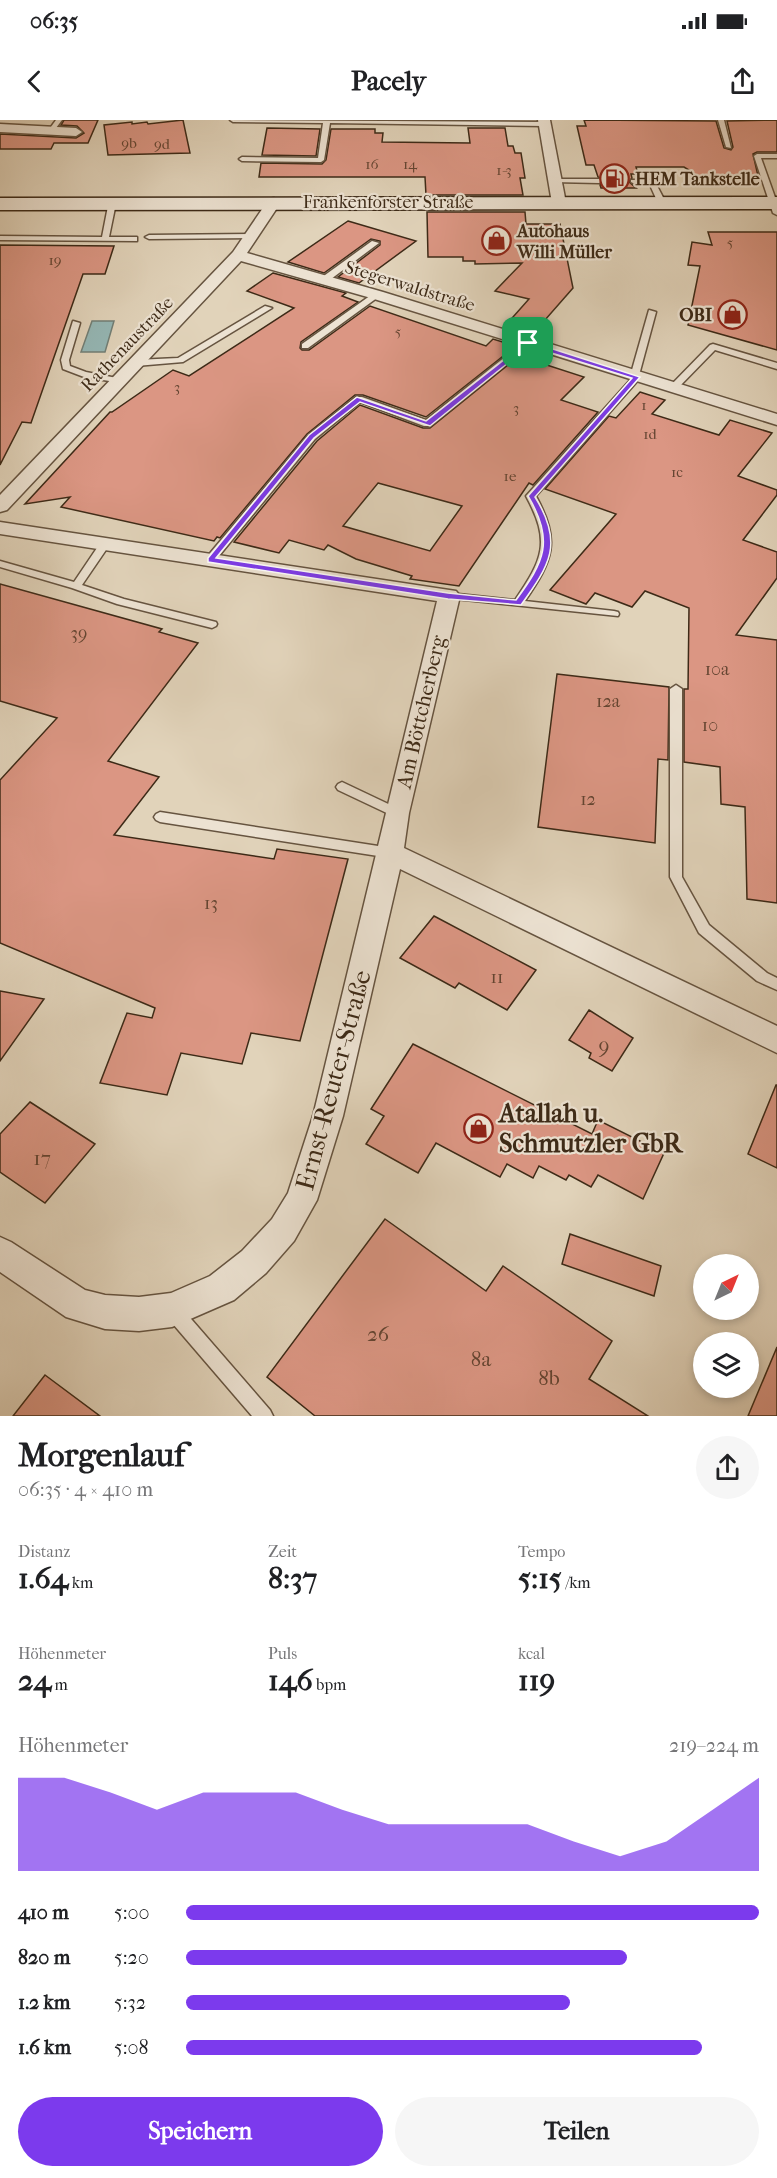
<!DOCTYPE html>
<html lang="de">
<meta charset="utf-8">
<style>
body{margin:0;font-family:"IM FELL French Canon",serif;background:#f6f6f6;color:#202124;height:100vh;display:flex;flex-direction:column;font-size:22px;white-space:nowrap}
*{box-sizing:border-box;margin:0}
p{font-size:20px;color:#757577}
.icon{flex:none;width:33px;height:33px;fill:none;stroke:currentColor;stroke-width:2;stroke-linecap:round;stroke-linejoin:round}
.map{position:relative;height:1296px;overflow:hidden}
.panel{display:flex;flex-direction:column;background:#fff;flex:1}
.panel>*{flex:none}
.needle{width:39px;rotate:43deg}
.buttons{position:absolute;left:693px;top:1134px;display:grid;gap:12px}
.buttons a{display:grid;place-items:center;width:66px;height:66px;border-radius:50%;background:#fff;box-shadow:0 3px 9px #0003;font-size:30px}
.pin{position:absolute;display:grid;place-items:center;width:51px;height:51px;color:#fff;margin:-26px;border-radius:12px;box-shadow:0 3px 9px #0006}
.round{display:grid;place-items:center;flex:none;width:63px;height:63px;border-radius:32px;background:#f6f6f6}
.headline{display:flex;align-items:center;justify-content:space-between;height:102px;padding:0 18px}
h1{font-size:33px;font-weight:800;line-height:45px}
.metrics{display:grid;grid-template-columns:repeat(3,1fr);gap:9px;height:102px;padding:6px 18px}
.metrics div{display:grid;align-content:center}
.metrics b{font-size:30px;font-weight:800}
.metrics small{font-size:16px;font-weight:400}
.metrics p{font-size:16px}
.chart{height:168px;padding:12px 18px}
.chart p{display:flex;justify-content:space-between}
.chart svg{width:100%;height:108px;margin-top:6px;fill:#7c3aed;opacity:.7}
.button{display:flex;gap:12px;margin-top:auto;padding:12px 18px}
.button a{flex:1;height:69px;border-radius:36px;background:#7c3aed;color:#fff;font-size:24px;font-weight:800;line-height:69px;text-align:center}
.button a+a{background:#f6f6f6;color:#202124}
ul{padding:0 18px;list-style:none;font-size:20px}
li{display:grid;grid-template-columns:96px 72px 1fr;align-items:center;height:45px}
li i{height:15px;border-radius:8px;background:#7c3aed}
.status{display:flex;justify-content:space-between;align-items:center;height:42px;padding:0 30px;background:#fff;direction:ltr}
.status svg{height:16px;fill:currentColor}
header{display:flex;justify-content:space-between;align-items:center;height:78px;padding:0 18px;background:#fff;font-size:27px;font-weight:800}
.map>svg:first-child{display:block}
.water{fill:#95b7b5;stroke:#727f76;stroke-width:1.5}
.building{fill:#db9683;stroke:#3d2a17;stroke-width:1.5;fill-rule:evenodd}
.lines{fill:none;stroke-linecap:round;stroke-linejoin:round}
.lane-casing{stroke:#665440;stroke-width:3}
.street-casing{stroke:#665440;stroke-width:3}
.secondary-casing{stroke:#3d2a17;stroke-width:3}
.lane{fill:#ece2d2;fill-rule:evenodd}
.street{fill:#ece2d2;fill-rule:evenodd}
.secondary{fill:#ece2d2;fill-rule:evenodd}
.route{fill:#7c3aed;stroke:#fff;stroke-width:1.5;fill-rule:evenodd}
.labels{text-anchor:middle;stroke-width:4.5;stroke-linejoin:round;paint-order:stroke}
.far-number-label{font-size:15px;fill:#644532}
.far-poi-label{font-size:18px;font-weight:bold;fill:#3d2a17;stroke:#ece2d2;text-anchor:start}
.far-street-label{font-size:18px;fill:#3d2a17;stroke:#ece2d2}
.number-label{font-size:18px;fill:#644532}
.street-label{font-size:21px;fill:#3d2a17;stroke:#ece2d2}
.near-number-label{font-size:21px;fill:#644532}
.near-street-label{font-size:26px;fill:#3d2a17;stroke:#ece2d2}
.near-poi-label{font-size:26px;font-weight:bold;fill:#3d2a17;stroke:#ece2d2;text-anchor:start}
</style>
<div class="status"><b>06:35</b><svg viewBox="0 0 49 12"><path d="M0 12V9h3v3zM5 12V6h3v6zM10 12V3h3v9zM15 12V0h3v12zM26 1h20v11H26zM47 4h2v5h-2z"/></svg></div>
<header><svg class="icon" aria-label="back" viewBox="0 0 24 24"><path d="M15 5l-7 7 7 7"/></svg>Pacely<svg class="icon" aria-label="share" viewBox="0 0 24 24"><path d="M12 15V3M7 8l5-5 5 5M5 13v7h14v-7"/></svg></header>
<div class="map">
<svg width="777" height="1296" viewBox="0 0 777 1296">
<rect width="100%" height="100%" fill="#e1d3ba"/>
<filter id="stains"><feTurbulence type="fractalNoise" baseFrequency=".00333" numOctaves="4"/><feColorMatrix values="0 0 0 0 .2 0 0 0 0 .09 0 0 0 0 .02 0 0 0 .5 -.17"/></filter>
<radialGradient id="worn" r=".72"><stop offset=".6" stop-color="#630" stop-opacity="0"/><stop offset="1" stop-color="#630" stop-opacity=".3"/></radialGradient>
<path class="water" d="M92,201H114L105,232H81Z"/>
<g class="building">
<path d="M64,0H98L88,23H54L51,29H0V14L76,18L84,13L77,6L61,5Z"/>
<path d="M183,0L190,33L108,35L104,5L132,2V4L147,2L148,4Z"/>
<path d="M584,0L716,1L724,28L731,30L733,27L727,1L777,0V32H757L753,34L758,56H691L689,50L684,47H636L638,54H631L632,58L629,62L636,68H601L600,65L604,60L598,57L594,45H586L577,6H586Z"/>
<path d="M267,8L320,9L316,36L262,35Z"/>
<path d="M468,8H505L508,26H513L515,33H521L525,58H520L523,75H426L425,57H259L261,43L322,44L326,40L331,9H375V13H383L382,22L470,23Z"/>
<path d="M427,92H525L526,104H560L573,168L531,216L504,207L529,179L495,171L522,143L475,144V141H463V137H428Z"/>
<path d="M348,101L416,121L359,163L338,157L380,125V121L371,119L324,153L288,142Z"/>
<path d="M708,112H777V230L688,205L700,146L688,145L692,122L712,125Z"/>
<path d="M0,125L114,126L105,154H83L31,303L22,302L0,345Z"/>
<path d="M273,153L346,173L342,176L358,182L301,222L300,228L302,230H309L370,186L486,226L493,219L516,226L426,297L363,275H355L307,314L220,418L217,417L214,421L61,387L70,377L25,384L110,292H112L173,250L189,256L294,188L247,171Z"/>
<path d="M519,236L584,257L561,280L598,292L533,365L529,363L459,466L410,459L412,456L356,439L328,425L324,430L289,420L279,433L234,422L317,321L360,285L423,308H430ZM378,363L462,386L430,431L343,406Z"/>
<path d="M640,272L665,280L652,294L719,315L730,300L772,313L738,356L777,370V375L743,420L777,432V458L736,515L777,520V783L747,779L745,687L721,684L720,647L684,642V569H688L689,488L645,471L632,487L595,473L586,484L550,470L616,394L545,369L609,296L616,298Z"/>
<path d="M0,464L162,509L159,512L198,523L108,641L159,657L114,715L274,739L277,729L348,739L300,921L251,913L242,944L181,933L167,975L100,963L127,893L152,898L155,888L0,823V660L57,598L0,581Z"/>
<path d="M557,554L669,567L668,640L658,639L655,723L538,707Z"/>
<path d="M434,796L536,850L507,890L459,863L455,868L400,838Z"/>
<path d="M0,871L44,879L0,941Z"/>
<path d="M589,890L633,918L612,951L589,938L591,933L569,920Z"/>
<path d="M413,924L592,1014L598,1000L664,1033L643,1079L598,1055L591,1067L569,1055L566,1060L539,1046L533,1058L507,1044L500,1057L436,1023L418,1053L366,1024L384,996L371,989Z"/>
<path d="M776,965H777V1048L748,1034Z"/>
<path d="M30,982L95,1024L45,1083L0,1052V1014Z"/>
<path d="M385,1099L486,1171L503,1146L612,1221L589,1259L648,1296H315L267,1257Z"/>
<path d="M570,1114L661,1146L654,1176L562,1144Z"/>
<path d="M777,1227V1296H748Z"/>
<path d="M45,1255L100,1296H13Z"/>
</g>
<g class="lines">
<defs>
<g id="lane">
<path d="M56,0H62L53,12H49L48,11Z"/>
<path d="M230,0L544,2L547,4L544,6L330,3L324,40L321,42L242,41L239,39L242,37L318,38L323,3L233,2Z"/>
<path d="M718,0H724L731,28L726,27Z"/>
<path d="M757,34H777V38H761L777,83V95L773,93L754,36Z"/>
<path d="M555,59H599L602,61L599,63L553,62V60Z"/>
<path d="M631,60H654L666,83L665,85H659L649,63H633L631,62Z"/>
<path d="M109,81L116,83L109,117H137V121L0,120V116L102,117Z"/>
<path d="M251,114H254V118L149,119L145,117L149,115Z"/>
<path d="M372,121L379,123L327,162H321V158Z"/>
<path d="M374,173L381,175L308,228H302V224Z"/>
<path d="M265,186L272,188L183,242L136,246L132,243L136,240L178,238Z"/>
<path d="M649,190L656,192L639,255L641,257L536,376C561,422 553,440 525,481L614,491L618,492L619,494L618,496L445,478L444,476L449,473L515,480C543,439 551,422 526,376L631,259L630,257Z"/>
<path d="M73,201L80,203L69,240L70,246L86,252L122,259V263L84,257L63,249L61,240Z"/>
<path d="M525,221L532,223L430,306H424L360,282L315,319L214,442H206V438L309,315L356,277H362L426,300Z"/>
<path d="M713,224L777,243V249L715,230L676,270H670V266L710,225Z"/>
<path d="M105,421L110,424L82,465L124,479L216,502L217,504L216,506L212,508L117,484L72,468L0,447V441L74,462L101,422Z"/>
<path d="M676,565L682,569V757L709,805L767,853L777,858V870L757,861L699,813L670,757V569Z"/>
<path d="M342,662L401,690L403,693L401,696H393L338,670L336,667L338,664Z"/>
<path d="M160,692L391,728L396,730L397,733L396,736L391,738L160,702L156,700L154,697L156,694Z"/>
<path d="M173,1183L179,1185L270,1290L273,1296H252L167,1197L165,1191L167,1185Z"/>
</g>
<g id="street">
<path d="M538,0H550L566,83L564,86H554L552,83Z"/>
<path d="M0,4L76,8L82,12L76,16L0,12Z"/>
<path d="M274,78L281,82L247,133L383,172L777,294V305L371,178L241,141L7,390L0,392V375L233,132L269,79Z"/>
<path d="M0,402L456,471L460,476L409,693L404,728L777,906V933L400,749L343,996L317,1080L294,1121L266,1153L234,1180L172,1207L139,1211L105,1209L66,1197L0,1152V1117L11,1122L85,1170L105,1175L139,1177L171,1173L210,1156L242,1131L272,1099L288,1073L313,996L437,481L0,414Z"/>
</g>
<path id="secondary" d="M777,77V89L0,90V78Z"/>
</defs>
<use href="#lane" class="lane-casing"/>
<use href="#street" class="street-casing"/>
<use href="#secondary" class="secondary-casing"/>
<use href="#lane" class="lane"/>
<use href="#street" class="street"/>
<use href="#secondary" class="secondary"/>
</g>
<path class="route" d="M528,221L640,257L535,377C564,423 550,445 521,485L448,479L208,442V438L309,315L357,277L426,301ZM529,226L632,258L528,376C555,421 544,442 516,480L448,473L216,438L314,318L360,282L430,306Z"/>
<defs>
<symbol id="fuel-ring" viewBox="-11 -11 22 22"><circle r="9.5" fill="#ece2d2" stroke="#8f2418" stroke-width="1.5"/><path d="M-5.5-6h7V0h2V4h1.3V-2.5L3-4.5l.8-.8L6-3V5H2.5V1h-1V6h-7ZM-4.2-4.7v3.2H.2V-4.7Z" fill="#8f2418"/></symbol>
<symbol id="shop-ring" viewBox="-11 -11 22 22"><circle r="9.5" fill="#ece2d2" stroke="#8f2418" stroke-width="1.5"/><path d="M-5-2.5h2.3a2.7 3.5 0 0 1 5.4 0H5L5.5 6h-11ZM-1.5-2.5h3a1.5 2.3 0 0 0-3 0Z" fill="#8f2418"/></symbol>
</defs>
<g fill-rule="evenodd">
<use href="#fuel-ring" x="598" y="42" width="33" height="33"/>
<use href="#shop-ring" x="480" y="104" width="33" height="33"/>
<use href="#shop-ring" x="716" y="178" width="33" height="33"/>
<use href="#shop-ring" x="462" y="992" width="33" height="33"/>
</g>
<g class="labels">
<g class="far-number-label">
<text x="129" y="28">9b</text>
<text x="162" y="29">9d</text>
<text x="372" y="49">16</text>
<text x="410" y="49">14</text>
<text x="504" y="55">1-3</text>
<text x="730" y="127">5</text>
<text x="55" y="145">19</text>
<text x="398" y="216">5</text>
<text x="177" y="272">3</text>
<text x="644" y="290">1</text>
<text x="516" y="293">3</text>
<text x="650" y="319">1d</text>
<text x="677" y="357">1c</text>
<text x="510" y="361">1e</text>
</g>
<g class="far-poi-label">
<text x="635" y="65">HEM Tankstelle</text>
<text x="517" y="117">Autohaus<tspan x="517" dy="21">Willi Müller</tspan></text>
<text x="712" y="201" text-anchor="end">OBI</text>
</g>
<g class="far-street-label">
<text x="388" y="88">Frankenforster Straße</text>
<text transform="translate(410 166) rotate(17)" y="6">Stegerwaldstraße</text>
<text transform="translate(127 224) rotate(-46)" y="6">Rathenaustraße</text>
</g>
<g class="number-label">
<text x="79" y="519">39</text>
<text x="717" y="555">10a</text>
<text x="608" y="587">12a</text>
<text x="710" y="611">10</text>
<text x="588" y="685">12</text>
<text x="211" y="789">13</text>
<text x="497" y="863">11</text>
</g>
<g class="street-label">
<text transform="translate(421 592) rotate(-77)" y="7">Am Böttcherberg</text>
</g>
<g class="near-number-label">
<text x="604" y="933">9</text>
<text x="42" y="1045">17</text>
<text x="378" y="1221">26</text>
<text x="481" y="1246">8a</text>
<text x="549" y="1265">8b</text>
</g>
<g class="near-street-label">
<text transform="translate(333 960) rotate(-75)" y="9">Ernst-Reuter-Straße</text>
</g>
<g class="near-poi-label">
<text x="499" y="1002">Atallah u.<tspan x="499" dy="30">Schmutzler GbR</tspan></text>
</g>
</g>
<rect width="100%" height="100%" filter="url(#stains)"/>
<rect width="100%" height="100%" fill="url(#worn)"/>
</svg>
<div class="buttons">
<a><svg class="needle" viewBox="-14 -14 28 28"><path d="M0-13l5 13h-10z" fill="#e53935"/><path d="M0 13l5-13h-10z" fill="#757577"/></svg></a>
<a><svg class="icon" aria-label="layers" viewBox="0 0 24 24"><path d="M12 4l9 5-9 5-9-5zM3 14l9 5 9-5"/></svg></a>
</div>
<div class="pin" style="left:528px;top:223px;background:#1e9e55"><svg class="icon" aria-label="arrive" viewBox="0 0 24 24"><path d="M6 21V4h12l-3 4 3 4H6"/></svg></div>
</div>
<section class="panel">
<div class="headline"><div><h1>Morgenlauf</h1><p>06:35 · 4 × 410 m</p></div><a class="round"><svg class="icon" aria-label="share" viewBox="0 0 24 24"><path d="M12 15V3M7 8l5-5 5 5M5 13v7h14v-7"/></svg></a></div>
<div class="metrics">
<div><p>Distanz</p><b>1.64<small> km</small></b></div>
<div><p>Zeit</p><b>8:37</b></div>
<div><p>Tempo</p><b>5:15<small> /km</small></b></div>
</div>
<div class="metrics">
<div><p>Höhenmeter</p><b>24<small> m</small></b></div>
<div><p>Puls</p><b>146<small> bpm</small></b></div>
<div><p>kcal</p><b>119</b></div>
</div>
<div class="chart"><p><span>Höhenmeter</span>219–224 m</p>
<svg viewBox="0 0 160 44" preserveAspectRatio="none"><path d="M0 44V6L10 6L20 12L30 19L40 12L50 12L60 12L70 19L80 25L90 25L100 25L110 25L120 32L130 38L140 32L150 19L160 6V44z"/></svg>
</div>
<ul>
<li><b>410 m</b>5:00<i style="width:100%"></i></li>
<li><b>820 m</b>5:20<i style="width:77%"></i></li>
<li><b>1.2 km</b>5:32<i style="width:67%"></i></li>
<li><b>1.6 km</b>5:08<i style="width:90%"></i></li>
</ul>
<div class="button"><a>Speichern</a><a>Teilen</a></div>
</section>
